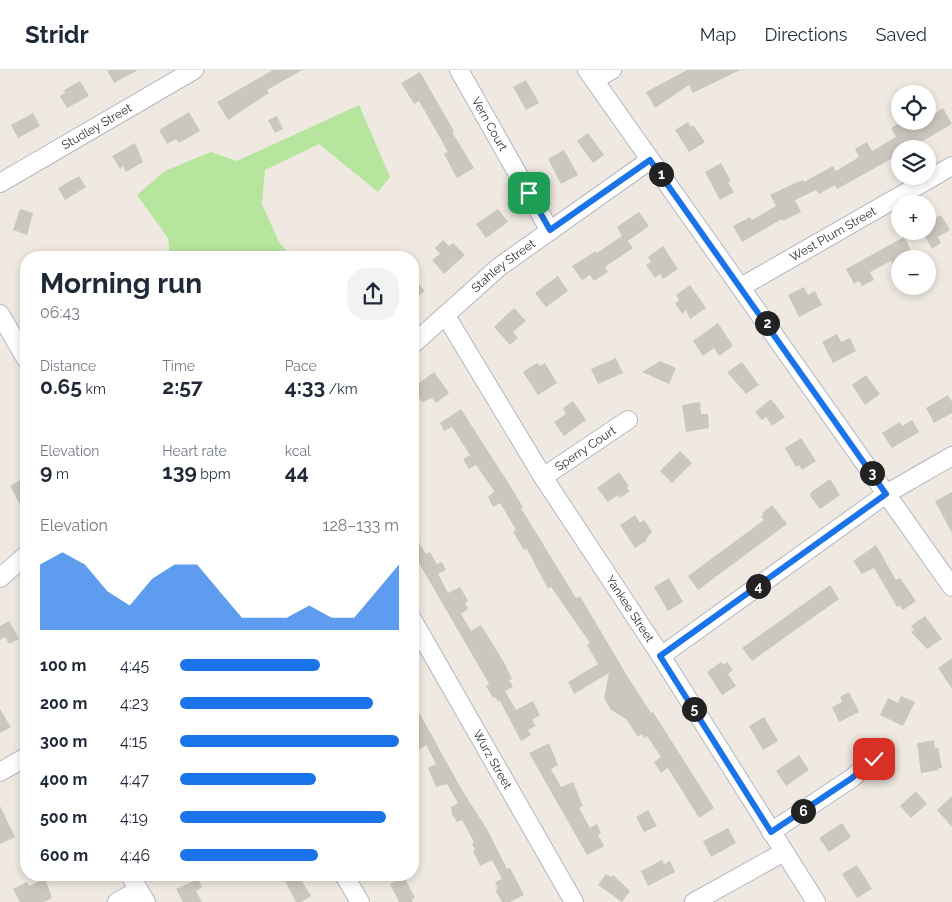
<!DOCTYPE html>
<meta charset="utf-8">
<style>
body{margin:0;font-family:Raleway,sans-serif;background:#f2f2f3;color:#1f2937;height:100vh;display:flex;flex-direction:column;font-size:19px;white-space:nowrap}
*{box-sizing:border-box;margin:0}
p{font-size:16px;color:#747a83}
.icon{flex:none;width:28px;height:28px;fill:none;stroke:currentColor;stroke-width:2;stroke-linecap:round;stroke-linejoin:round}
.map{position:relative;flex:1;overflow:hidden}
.sheet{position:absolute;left:20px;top:181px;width:399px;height:630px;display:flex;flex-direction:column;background:#fff;border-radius:20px;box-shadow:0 2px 8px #0003}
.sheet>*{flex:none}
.fabs{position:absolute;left:891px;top:15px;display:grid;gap:10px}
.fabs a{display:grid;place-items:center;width:45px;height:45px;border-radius:50%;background:#fff;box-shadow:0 2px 8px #0003;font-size:25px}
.pin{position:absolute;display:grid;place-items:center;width:42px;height:42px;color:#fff;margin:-21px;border-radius:10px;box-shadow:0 2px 8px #0006}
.km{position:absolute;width:25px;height:25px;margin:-12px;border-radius:50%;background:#222;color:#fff;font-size:14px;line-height:25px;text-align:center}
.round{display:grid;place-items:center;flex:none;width:52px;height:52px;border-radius:20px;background:#f2f2f3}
.summary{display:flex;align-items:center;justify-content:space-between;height:85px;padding:0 20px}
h1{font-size:28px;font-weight:700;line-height:38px}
.figures{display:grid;grid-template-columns:repeat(3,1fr);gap:8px;height:85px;padding:5px 20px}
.figures div{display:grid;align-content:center}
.figures b{font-size:21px;font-weight:700}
.figures small{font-size:14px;font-weight:400}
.figures p{font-size:14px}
.chart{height:140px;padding:10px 20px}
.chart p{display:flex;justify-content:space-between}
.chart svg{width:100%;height:90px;margin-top:5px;fill:#1a73e8;opacity:.7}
ul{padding:0 20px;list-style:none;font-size:16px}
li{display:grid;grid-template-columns:80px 60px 1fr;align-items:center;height:38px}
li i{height:12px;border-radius:6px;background:#1a73e8}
header{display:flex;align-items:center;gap:30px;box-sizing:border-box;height:70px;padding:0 25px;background:#fff;border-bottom:1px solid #e0e1e3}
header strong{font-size:24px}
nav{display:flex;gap:28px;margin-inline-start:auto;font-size:18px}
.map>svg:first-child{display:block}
.green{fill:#b6e59e}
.building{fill:#cbc7bf}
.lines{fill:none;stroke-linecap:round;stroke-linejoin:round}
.minor-casing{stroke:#b4b7c1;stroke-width:20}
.minor{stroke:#fff;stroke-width:18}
.route-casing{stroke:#fff;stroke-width:10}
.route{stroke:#1a73e8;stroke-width:6}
.labels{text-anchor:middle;stroke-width:5;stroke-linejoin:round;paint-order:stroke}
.street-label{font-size:12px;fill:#2e2e2e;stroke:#fff}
</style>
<header>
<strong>Stridr</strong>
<nav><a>Map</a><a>Directions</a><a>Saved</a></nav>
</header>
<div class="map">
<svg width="952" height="832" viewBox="0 0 952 832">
<rect width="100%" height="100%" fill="#efe9e1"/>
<path class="green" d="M359,35L390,107L378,122L319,74L265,100L262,134L279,172L291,187H170L168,168L137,125L165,101L211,82L237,91Z"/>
<g class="building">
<path d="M107,0H138L114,13Z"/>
<path d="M273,0H302L267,20L269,23L228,50L217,32Z"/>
<path d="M687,0H740L693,23L689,15L655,38L646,22Z"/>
<path d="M420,2L454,61L452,62L474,98L457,108L444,84L448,82L419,31L414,34L401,13Z"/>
<path d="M526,10L539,33L526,40L513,17Z"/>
<path d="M80,11L89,26L67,38L60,26L65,23L64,20Z"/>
<path d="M943,38L952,54L909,79H900V84L837,119L835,115L819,124L816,120L795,130L801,142L783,151L782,149L742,172L733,156L750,147L752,150L776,136L770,125L793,114L803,110L804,112L833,96L836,101L859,87L855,79L867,72L872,81L896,67L891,58L902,51H928V48Z"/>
<path d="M189,42L200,61L179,73L176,69L167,74L159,60Z"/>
<path d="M33,43L40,56L18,68L11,55Z"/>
<path d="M277,46L283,59L275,63L268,50Z"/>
<path d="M688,52L691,57L693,55L705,72L689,82L675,60Z"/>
<path d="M588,63L604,85L593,93L577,71Z"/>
<path d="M135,73L143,92L126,102L123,96L120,99L112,86Z"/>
<path d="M564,80L578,105L561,114L548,89Z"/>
<path d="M721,93L731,111L728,112L734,122L720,130L705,102Z"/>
<path d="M79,106L86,117L65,130L58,118Z"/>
<path d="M20,139L33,143L27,165L13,160Z"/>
<path d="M498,139L508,152L486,168L476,154Z"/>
<path d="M639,142L649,156L628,171L633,178L605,197L608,202L594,211L590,205L582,210L572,196L596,181L597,183L622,166L617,157Z"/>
<path d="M941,145L950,160L938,167L941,173L932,179L922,161H928V152Z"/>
<path d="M904,167L912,182L900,189V208L891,191L870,202L874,210L862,216L859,211L854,214L846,199Z"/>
<path d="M443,170L449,176L453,173L465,185L444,204L432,190L440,184L435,178Z"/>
<path d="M663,176L678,199L663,209L660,204L655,208L646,195L651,192L648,187Z"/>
<path d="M412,206L425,221L412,231Z"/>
<path d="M558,206L568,221L546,237L535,223Z"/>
<path d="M690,215L706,238L690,249L686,240L682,244L675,233L679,230L676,225Z"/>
<path d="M804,217L808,225L815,221L822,235L799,247L788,225Z"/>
<path d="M514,238L526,251L513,262L518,268L510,275L494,257Z"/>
<path d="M718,253L733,276L719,286L714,278L703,286L693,271Z"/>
<path d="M837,264L841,272L850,268L856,281L833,293L822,272Z"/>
<path d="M616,288L623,303L598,314L591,299Z"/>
<path d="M660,291L676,298L669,314L642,302Z"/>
<path d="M742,292L759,315L746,324L727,302Z"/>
<path d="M537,293L540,296L545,293L557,313L538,325L523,302Z"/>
<path d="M434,302L449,323L436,333L432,328L422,332L412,318Z"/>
<path d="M866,305L880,324L865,335L852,315Z"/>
<path d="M948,325L952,332V343L934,353L926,338Z"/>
<path d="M771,329L785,347L772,356L766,347L762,350L755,342Z"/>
<path d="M573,331L586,350L564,366L554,352L566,344L563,338Z"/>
<path d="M700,332L701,344H708L709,358L686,362L682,335Z"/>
<path d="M461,339L509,414L523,437L521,438L576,528L580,526L626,604L651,643L653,642L714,738L699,748L668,698L661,703L654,692L661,687L647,666L644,668L642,664L638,667L626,649L611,640L604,628L609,603L574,624L568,612L598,594L587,575L590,573L551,517L548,519L527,479L524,480L513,462L516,460L500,433L493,437L488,427L494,421L476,395L469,399L463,389L470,385L452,357L444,361L440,353Z"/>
<path d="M912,350L919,362L892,378L882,363L900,352L902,356Z"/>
<path d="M801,368L816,391L802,400L799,395L796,397L785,378Z"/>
<path d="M680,381L692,393L672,413L660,401Z"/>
<path d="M619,402L629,416L627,418L630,421L620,428L618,425L608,432L597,418Z"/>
<path d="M26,407V446L10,416Z"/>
<path d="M830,409L840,425L820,439L810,426L811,422Z"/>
<path d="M952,422V463L935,431Z"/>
<path d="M772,435L787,454L698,520L688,506L764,450L761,447L763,445L762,443Z"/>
<path d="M635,445L640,453L644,450L652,462L648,466L646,471L635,478L620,455Z"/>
<path d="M412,461L426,484L430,482L437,494L442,492L446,500L438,504L448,523L460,517L468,531L465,533L468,539L461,544L471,561L481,555L505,594L512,609L509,610L513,617L505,621L516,640L533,631L540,645L532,650L536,656L528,660L531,665L521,671L500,631L498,632L495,627L493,628L486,616L489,614L477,593L412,481Z"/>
<path d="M876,475L896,510L900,508L916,531L903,540L900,536L897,537L874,498L862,504L853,491Z"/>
<path d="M669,508L683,532L668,541L654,517Z"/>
<path d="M830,515L839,529L752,591L742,578Z"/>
<path d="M925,546L942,569L927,579L911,562L914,560L911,556Z"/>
<path d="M9,551L19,569L9,574L5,567L0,570V556Z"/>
<path d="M952,588V619L938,598Z"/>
<path d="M721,592L723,595L727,592L733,600L728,604L736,616L722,625L707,602Z"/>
<path d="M849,622L859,642L839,652L832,637L842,632L840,627Z"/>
<path d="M901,626L915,632L903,656L880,645L888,628L898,633Z"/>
<path d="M0,639L11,657L0,663Z"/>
<path d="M420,644L463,722L487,759L507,799L510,798L524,825L510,832H502L495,820L498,819L495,812L502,809L492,790L480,796L473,781L475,780L472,774L474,772L462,750L457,752L452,744L451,737L458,733L447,714L436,717L428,698L436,694L426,675L420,679L412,666V648Z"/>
<path d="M764,647L778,671L763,680L749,656Z"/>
<path d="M934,670L935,678H938L942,698H938V700L921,703L917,673Z"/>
<path d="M549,673L558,695L551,699L561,717L573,712L583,736L579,738L590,758L597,754L601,763L598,765L604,776L587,785L529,683Z"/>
<path d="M799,685L809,700L786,716L776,701Z"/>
<path d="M916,721L927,734L911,748L900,736Z"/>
<path d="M952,726V757L937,740Z"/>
<path d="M0,736L15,767L0,774Z"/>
<path d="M648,740L657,756L644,762L636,747Z"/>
<path d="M842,753L851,767L829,782L819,768Z"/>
<path d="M728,758L736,773L711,787L703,771Z"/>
<path d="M662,790L664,794L670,791L675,802L648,816L641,801Z"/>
<path d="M857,795L872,819L857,828L842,804Z"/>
<path d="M606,804L611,807L613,805L630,821L622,832L598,815Z"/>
<path d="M295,805H298L311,826L301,832H296L285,811Z"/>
<path d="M404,807L415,828L412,829L413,832H399L390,814Z"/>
<path d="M45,808L52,828L44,832H20L13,819L27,812L29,816Z"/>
<path d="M198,809L202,817L196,821L202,832H183L176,819Z"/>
</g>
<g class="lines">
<defs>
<g id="minor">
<path id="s1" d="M459,0L550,161"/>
<path d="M587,0L952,517"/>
<path d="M594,10L612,0"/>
<path id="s2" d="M0,113L194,0"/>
<path id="s3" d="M741,217L952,96"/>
<path d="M0,244L26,289"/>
<path id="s4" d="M446,246L543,407L661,586L816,832"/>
<path id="s5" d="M412,275L499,197L650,90"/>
<path id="s6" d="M543,407L628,350"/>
<path d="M0,508L26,485"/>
<path id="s7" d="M412,549L574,832"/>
<path d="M661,586L886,424L952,386"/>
<path d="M0,702L26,687"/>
<path d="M771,762L852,708L874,689"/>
<path d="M130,805L146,832"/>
<path d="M344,805L360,832"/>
<path d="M117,832L139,820"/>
<path d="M694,832L784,782"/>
</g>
</defs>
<use href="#minor" class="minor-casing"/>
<use href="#minor" class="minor"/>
</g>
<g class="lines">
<defs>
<path id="route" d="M529,123L550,160L650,90L886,424L660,586L771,762L852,708L874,689"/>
</defs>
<use href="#route" class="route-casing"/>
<use href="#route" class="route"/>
</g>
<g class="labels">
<g class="street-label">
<text dy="4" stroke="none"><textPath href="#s1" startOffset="62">Vern Court</textPath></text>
<text dy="4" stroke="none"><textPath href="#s2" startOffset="112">Studley Street</textPath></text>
<text dy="4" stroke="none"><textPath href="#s3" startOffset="106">West Plum Street</textPath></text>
<text dy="4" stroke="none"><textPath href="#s5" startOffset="121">Stahley Street</textPath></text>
<text dy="4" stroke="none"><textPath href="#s6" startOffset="51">Sperry Court</textPath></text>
<text dy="4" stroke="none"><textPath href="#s4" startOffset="346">Yankee Street</textPath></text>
<text dy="4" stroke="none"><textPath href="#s7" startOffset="162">Wurz Street</textPath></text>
</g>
</g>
</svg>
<div class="fabs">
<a><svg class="icon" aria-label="locate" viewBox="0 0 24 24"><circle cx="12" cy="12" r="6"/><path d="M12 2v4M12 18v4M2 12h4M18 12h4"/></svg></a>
<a><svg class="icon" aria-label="layers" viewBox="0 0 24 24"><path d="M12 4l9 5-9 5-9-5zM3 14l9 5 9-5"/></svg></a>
<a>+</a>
<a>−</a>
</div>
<div class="pin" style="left:529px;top:123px;background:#1e9e55"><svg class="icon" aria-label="arrive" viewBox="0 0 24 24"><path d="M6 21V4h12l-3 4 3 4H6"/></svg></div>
<div class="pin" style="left:874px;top:689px;background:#d93025"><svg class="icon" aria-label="check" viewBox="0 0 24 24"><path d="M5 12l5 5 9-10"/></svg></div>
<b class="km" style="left:661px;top:104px">1</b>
<b class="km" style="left:767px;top:253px">2</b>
<b class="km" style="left:872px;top:403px">3</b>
<b class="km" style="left:758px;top:516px">4</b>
<b class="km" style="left:694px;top:639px">5</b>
<b class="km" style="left:803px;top:741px">6</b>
<section class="sheet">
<div class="summary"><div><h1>Morning run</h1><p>06:43</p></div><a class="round"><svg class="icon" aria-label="share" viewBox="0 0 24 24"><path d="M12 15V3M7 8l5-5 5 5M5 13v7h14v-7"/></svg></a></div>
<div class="figures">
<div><p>Distance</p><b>0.65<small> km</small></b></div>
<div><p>Time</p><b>2:57</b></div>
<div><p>Pace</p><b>4:33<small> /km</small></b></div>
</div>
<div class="figures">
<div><p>Elevation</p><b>9<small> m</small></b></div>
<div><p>Heart rate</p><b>139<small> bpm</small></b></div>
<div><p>kcal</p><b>44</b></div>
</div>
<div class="chart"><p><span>Elevation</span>128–133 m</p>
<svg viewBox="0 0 160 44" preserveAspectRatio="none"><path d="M0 44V12L10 6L20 12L30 25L40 32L50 19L60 12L70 12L80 25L90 38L100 38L110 38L120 32L130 38L140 38L150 25L160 12V44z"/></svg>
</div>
<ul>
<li><b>100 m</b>4:45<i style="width:64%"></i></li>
<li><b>200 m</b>4:23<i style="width:88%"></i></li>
<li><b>300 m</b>4:15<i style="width:100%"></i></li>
<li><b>400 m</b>4:47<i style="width:62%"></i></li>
<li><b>500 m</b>4:19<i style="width:94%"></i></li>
<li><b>600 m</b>4:46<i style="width:63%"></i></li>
</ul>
</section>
</div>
